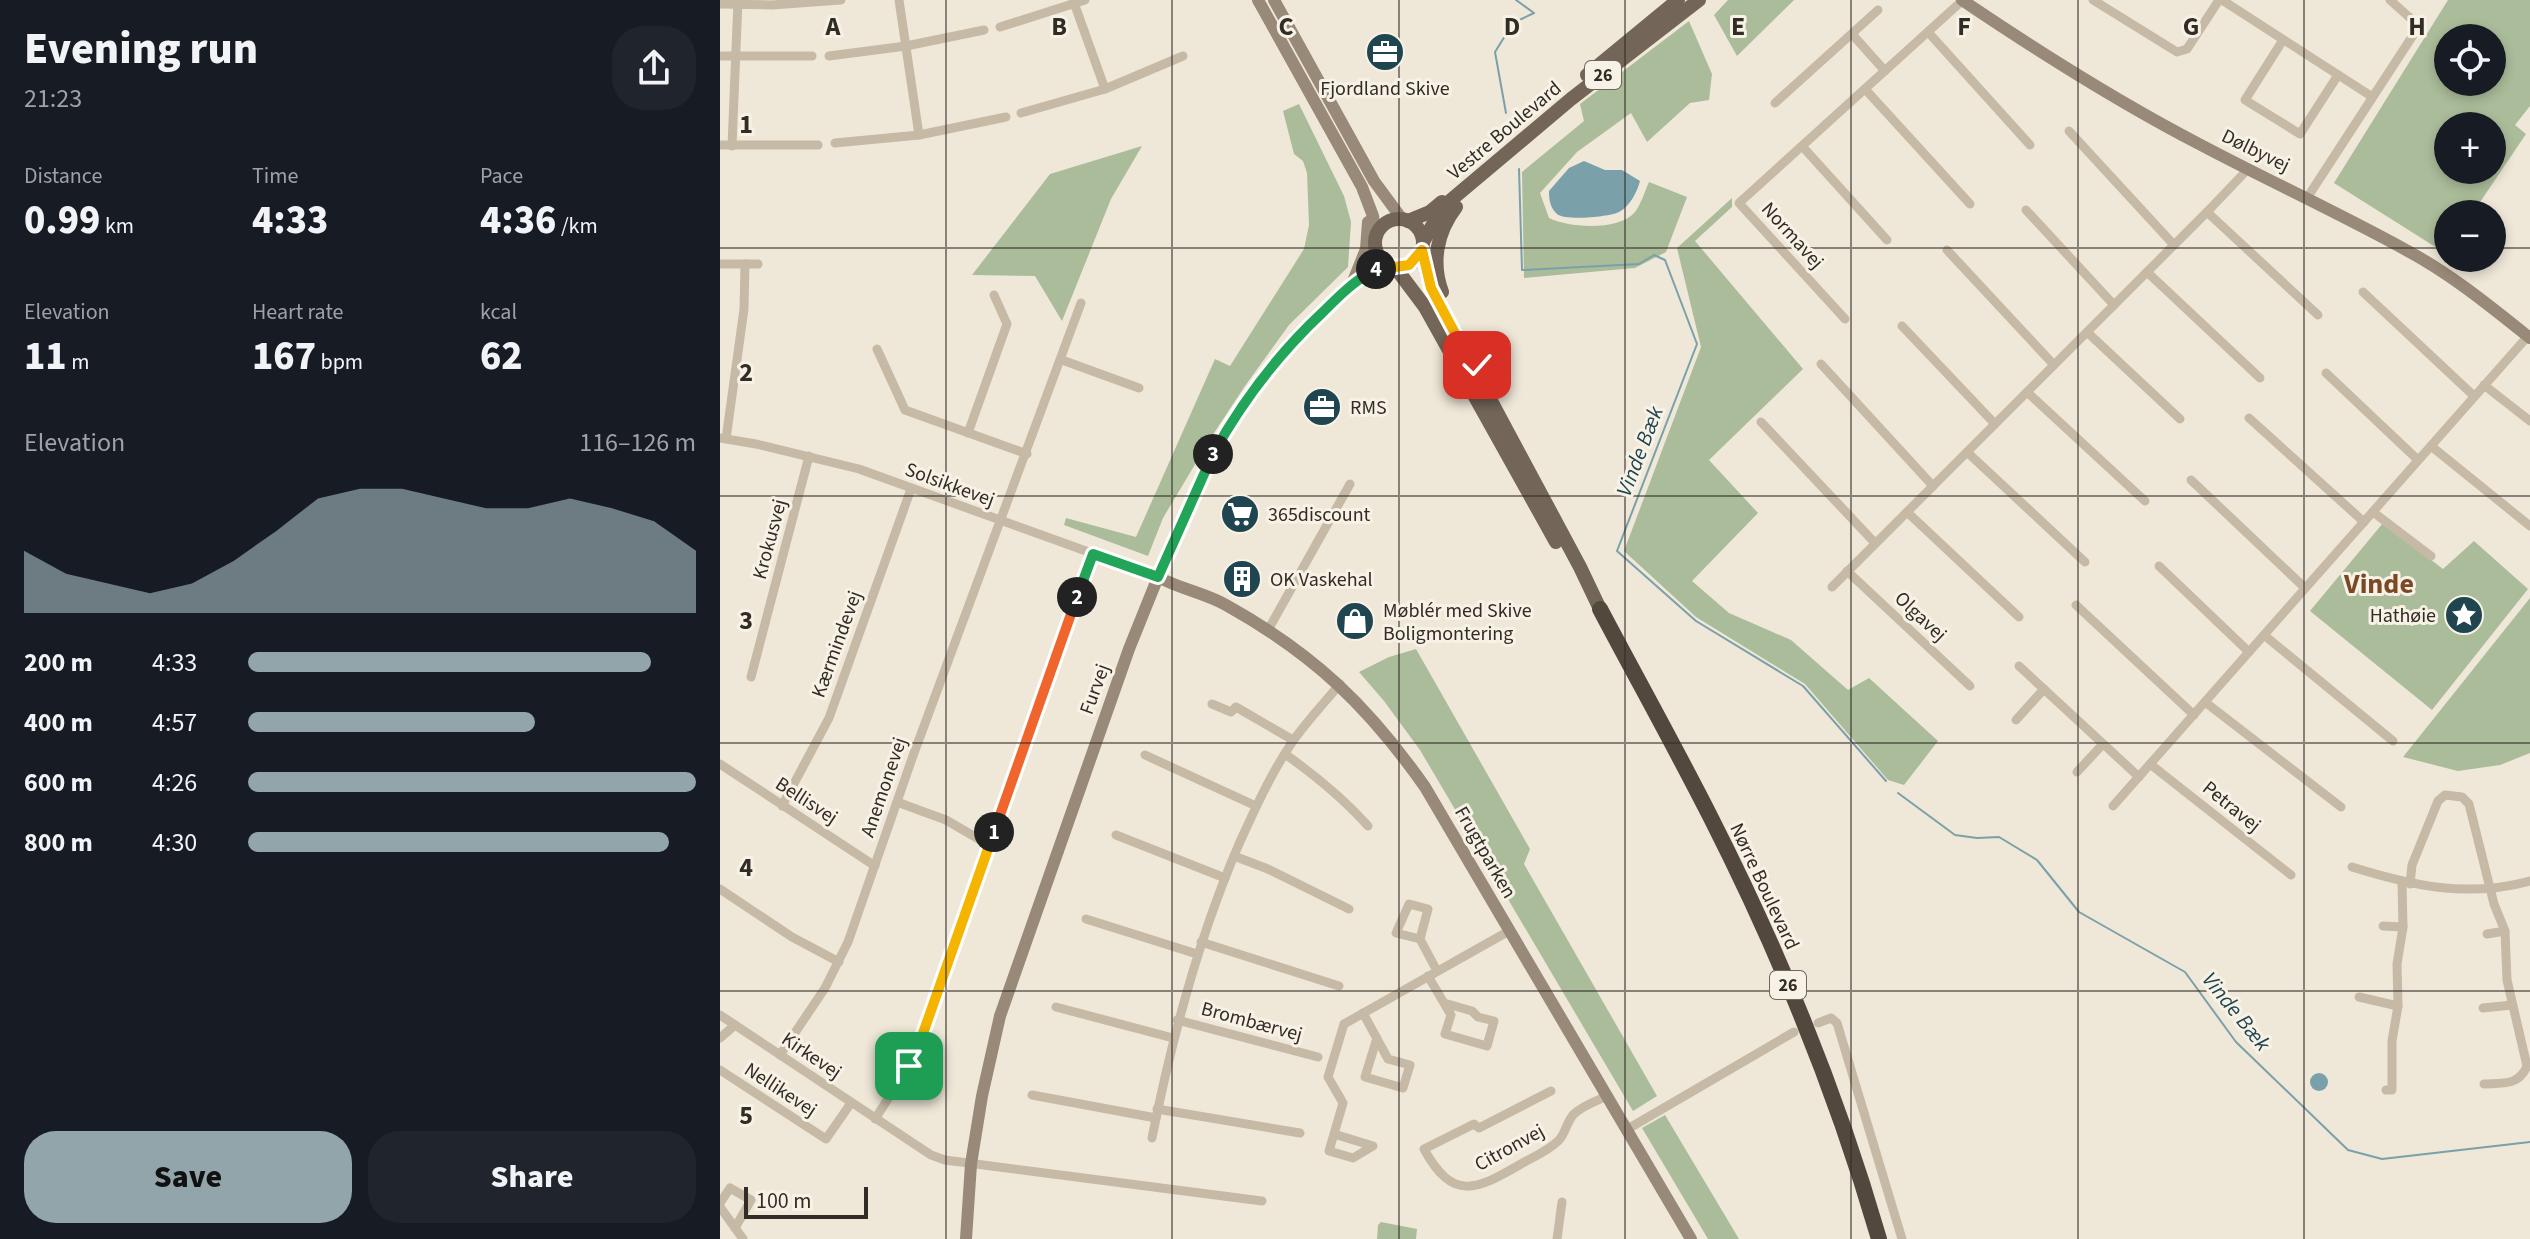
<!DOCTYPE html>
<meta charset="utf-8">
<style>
body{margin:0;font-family:"Source Sans 3",sans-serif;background:#20242c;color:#f1f3f6;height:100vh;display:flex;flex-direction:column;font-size:30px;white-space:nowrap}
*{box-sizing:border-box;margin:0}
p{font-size:26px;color:#9ea1a6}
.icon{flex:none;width:44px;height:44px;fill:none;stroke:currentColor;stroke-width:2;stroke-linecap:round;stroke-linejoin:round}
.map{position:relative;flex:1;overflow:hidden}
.panel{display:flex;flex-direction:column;background:#171b24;width:720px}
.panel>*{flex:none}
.tools{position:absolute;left:1714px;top:24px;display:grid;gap:16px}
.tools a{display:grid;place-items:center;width:72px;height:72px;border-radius:50%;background:#171b24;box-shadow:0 4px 12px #0003;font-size:40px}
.scale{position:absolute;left:24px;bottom:20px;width:124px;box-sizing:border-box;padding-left:8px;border:4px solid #322c26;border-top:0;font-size:22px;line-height:28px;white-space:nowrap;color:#322c26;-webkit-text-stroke:6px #f7f2e5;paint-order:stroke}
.pin{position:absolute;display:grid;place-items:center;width:68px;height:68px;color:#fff;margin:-34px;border-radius:16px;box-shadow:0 4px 12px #0006}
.km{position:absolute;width:40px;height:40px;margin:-20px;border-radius:50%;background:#222;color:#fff;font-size:22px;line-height:40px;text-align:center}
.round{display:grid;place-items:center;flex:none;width:84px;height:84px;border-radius:32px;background:#20242c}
.headline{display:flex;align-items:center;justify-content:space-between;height:136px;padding:0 24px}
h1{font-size:44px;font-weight:800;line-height:60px}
.stats{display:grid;grid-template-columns:repeat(3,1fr);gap:12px;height:136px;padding:8px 24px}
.stats div{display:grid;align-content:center}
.stats b{font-size:40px;font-weight:800}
.stats small{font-size:22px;font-weight:400}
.stats p{font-size:22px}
.chart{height:224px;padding:16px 24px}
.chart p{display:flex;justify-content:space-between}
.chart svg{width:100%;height:144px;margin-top:8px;fill:#92a5ab;opacity:.7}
.primary-button{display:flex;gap:16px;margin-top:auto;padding:16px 24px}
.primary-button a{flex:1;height:92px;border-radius:32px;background:#92a5ab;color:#111;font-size:32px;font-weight:800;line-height:92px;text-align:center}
.primary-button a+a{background:#20242c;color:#f1f3f6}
ul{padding:0 24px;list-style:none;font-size:26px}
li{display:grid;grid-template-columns:128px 96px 1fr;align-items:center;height:60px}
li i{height:20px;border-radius:10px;background:#92a5ab}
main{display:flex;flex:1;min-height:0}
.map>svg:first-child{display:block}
.green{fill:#abbc9a;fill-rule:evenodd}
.water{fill:#7aa0a9}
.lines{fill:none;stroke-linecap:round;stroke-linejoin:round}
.stream{stroke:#7aa0a9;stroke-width:2}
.street{stroke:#c6baa6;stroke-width:9}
.secondary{stroke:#998978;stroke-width:12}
.primary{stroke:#736658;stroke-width:14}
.highway{stroke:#53483e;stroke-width:16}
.split-1-casing{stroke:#fff;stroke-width:16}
.split-2-casing{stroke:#fff;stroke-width:16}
.split-3-casing{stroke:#fff;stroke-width:16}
.split-4-casing{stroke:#fff;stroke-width:16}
.split-5-casing{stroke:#fff;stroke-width:16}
.split-1{stroke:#f5b400;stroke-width:10}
.split-2{stroke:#f0652b;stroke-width:10}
.split-3{stroke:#22a559;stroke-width:10}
.split-4{stroke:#22a559;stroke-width:10}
.split-5{stroke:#f5b400;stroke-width:10}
.grid{fill:none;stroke:#322c26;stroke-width:2;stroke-opacity:0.55}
.labels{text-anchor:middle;stroke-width:6;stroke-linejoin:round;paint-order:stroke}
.shield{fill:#f7f2e5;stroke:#6d675f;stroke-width:2}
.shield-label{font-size:18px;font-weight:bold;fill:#322c26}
.poi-label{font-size:20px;fill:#322c26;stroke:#f7f2e5;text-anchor:start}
.street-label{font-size:20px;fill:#322c26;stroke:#f7f2e5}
.water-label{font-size:22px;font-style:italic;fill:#1f4550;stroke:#f7f2e5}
.district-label{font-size:28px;font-weight:bold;fill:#7b4826;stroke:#f7f2e5}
.grid-label{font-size:26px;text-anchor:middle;font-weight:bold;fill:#322c26;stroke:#f7f2e5;stroke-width:6;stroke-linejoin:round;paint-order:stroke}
</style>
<main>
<section class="panel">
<div class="headline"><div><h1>Evening run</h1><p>21:23</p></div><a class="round"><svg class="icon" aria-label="share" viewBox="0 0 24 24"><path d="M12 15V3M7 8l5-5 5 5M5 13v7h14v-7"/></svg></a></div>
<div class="stats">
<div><p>Distance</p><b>0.99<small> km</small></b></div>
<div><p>Time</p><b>4:33</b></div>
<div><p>Pace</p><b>4:36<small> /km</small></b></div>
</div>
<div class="stats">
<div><p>Elevation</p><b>11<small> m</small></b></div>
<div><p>Heart rate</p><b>167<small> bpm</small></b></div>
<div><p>kcal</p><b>62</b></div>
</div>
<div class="chart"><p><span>Elevation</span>116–126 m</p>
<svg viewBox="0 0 160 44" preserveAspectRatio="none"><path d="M0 44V25L10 32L20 35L30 38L40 35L50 28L60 19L70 9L80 6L90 6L100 9L110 12L120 12L130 9L140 12L150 16L160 25V44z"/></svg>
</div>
<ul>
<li><b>200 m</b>4:33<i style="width:90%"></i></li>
<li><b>400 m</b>4:57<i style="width:64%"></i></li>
<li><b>600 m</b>4:26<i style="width:100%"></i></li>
<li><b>800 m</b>4:30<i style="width:94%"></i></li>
</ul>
<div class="primary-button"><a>Save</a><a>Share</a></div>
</section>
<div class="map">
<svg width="1810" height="1239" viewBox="0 0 1810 1239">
<rect width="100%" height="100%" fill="#efe8d9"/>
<g class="green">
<path d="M1008,0H1074L1017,56L994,15Z"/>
<path d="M1728,0H1810V106L1795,125L1806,134L1752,214H1728V249L1725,253L1614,183ZM1728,38H1772V82H1728ZM1728,126H1772V170H1728Z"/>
<path d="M969,21L992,74L989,100L970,103L927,142L911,113L857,152L820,193L829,218C849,228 899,231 915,212C921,204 925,191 929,182L967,197L946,252L915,268L804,278L802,172L864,121L860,104Z"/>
<path d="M579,104L624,196L631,222L628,267L569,325L525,386L492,436L443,518L428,556L344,525L346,518L416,537L495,359L510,366L584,249L589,225L587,173L583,161L574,154L563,111Z"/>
<path d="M422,146L391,199L342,321L315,276L252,275L330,174Z"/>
<path d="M1012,198V207L975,241L1083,369L989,460L1038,513L972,581L1009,613L1071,640L1128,690L1149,678L1218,741L1184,785L1168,780L1085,684L976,617L904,551L981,347L957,248Z"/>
<path d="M1663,523L1723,569L1754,541L1808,589L1712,710L1590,611Z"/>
<path d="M1810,598V753L1780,765L1738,771L1683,757Z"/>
<path d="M696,649L810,849L804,864L937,1096L913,1111L700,750L664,701L639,672L669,657Z"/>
<path d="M945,1115L1019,1239H988L922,1128Z"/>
<path d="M661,1222L697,1229L696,1239H657L658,1225Z"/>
</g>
<g class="water">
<path d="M864,161L885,170H902L920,181C917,192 910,206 899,212C889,217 846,221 837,214C830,208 829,199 829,191L849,168Z"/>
<circle cx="1599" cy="1082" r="9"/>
</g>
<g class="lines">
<g class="stream">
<path d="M786,113L775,52L793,23L814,13L796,0"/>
<path d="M799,169L802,270L919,264L934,255L945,260L977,344L897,551L976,621L1083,686L1166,781"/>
<path d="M1178,793L1235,835L1257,838L1279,837L1317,860L1359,912L1465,972L1516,1042L1628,1150L1662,1159L1810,1142"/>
</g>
<g class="street">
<path d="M179,0L199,135"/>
<path d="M353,0L385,89L463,56"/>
<path d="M1373,0L1457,52L1467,49L1499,0"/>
<path d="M1502,0L1651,96"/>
<path d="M0,4L52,5L121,0"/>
<path d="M280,27L365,0"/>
<path d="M1208,32L1310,145"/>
<path d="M1132,34L1165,71"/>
<path d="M1563,40L1525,100L1580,134L1618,75"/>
<path d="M0,56H92"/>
<path d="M109,56L186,46L264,30"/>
<path d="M1145,89L1250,204"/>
<path d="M1055,103L1158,10"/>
<path d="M301,113L385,89"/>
<path d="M1349,131L1454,245"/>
<path d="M115,143L199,135L286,117"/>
<path d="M0,145H98"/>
<path d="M12,146L18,0"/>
<path d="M1082,146L1167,240"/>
<path d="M1587,198L1699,26L1670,0"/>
<path d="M1306,210L1394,305"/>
<path d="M1487,212L1598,315"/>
<path d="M1227,250L1334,365"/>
<path d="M0,264H25L24,309L6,439"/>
<path d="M25,264H38"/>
<path d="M1427,272L1540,378"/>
<path d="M1643,292L1754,396"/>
<path d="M1125,319L1019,203L1243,0"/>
<path d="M1182,326L1275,424"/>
<path d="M1367,332L1460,419"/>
<path d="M157,349L185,410L307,454"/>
<path d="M342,360L419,388"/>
<path d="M1101,364L1213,486"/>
<path d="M1606,373L1698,460"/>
<path d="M1764,385L1810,421"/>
<path d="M1307,392L1425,501"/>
<path d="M1529,418L1644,522"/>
<path d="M1041,422L1155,543"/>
<path d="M248,433L287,324L274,295"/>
<path d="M0,438L36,444L139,469L438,577"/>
<path d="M1711,446L1810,526"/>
<path d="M1247,452L1365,562"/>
<path d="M1471,480L1585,588"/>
<path d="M1187,512L1299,617"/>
<path d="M1653,512L1711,556"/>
<path d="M1439,566L1529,652"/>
<path d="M1127,571L1250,686"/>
<path d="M1112,587L1487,212L1528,169"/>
<path d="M1356,605L1474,715"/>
<path d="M548,630L630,484"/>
<path d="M1544,635L1673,741"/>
<path d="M1299,666L1419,777"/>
<path d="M31,677L89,456"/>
<path d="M1485,702L1621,807"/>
<path d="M492,704L511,712L516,707L573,740"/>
<path d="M1296,720L1324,689"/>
<path d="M565,754C596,776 623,798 648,826"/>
<path d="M425,755L536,806"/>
<path d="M0,764L155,866"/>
<path d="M1430,764L1571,875"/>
<path d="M1357,772L1383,744"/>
<path d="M177,802L226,820L269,845"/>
<path d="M62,806L109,718L191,489"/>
<path d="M1393,806L1808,336"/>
<path d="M396,835L505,878"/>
<path d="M514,856L548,869L629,909"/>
<path d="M1632,867C1693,886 1747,898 1810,881"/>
<path d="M1690,884L1692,865L1718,801L1725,795L1742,797L1749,804L1774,904L1785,931L1787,980L1807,1066C1799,1086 1782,1083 1764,1084"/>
<path d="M0,889L72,937L119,962"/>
<path d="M366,919L477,954"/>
<path d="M1663,926L1683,927"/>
<path d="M1767,934L1785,931"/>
<path d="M700,939L708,909L689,904L676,933L700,939L717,971"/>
<path d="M481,942L619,986"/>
<path d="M708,976L731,1015L725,1034L767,1046L774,1021L758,1017L752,1011L724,1003"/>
<path d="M1639,997L1678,1006"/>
<path d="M336,1007L453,1038"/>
<path d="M1763,1008L1792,1005"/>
<path d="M643,1013L668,1059L690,1065L683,1088L645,1077L657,1038"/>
<path d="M0,1015L211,1155L225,1160L542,1201"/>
<path d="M457,1020L598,1057"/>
<path d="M1098,1023L1111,1018L1117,1023L1182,1239"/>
<path d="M0,1038L15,1025"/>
<path d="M60,1055L105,988L128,942L194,753L361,303"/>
<path d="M0,1070L106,1139L131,1103"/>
<path d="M1666,1090H1672V1041L1678,1006L1677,964L1683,927L1682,883"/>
<path d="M831,1091L759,1128L754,1124L704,1149C733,1202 756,1190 801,1164C813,1157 828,1151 838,1141C846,1134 846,1122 854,1114C862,1106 876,1101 887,1096"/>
<path d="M312,1095L436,1118"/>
<path d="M437,1109L580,1133"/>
<path d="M155,1119L189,1066L201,1039L373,554"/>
<path d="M906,1130L1074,1032"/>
<path d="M614,1134L609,1151L633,1158L653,1146L614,1134L623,1103L608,1077L624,1024L789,931"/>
<path d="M432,1138C452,1037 478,939 519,844C535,809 551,773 573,741C587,721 604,703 620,684"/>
<path d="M0,1203L10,1188L31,1200L15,1228"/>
<path d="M0,1207L23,1239"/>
<path d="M837,1239L842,1202"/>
</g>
<g class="secondary">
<path d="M538,0L642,187L653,216L656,236"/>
<path d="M554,0L654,181L682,219"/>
<path d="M1242,0C1319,52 1398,102 1481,145C1549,181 1619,213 1686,250C1731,274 1770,306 1810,338"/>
<path d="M632,284L646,249L648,222"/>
<path d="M438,577C460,589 485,593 506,605C594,654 648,706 705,787L971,1239"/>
<path d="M246,1239L251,1164L262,1096L280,1016L409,649L438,577L488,464L533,389L564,351L632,284L667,264"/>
</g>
<g class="primary">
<path d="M867,75L958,0"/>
<circle cx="679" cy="243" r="24"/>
<path d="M688,221L710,212L722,202"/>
<path d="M703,242L716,219L731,200L851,99L979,0"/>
<path d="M702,250L707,275L718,302L860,567L880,609"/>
<path d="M675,267L705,307L836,542"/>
<path d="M722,292C711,262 717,232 736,207"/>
</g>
<path class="highway" d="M880,609C917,679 955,747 991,818C1059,952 1117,1094 1159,1239"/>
</g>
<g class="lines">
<defs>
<path id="split-1" d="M189,1066L201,1039L274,832"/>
<path id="split-2" d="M274,832L357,597"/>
<path id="split-3" d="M357,597L373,554L438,577L493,454"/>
<path id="split-4" d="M493,454C523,400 558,354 603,312C620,295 635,280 656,269"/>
<path id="split-5" d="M656,269L667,264L675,267L689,265L702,250L711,288L764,388L757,365"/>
</defs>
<use href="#split-1" class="split-1-casing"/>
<use href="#split-2" class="split-2-casing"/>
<use href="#split-3" class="split-3-casing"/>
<use href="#split-4" class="split-4-casing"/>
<use href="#split-5" class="split-5-casing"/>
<use href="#split-1" class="split-1"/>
<use href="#split-2" class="split-2"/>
<use href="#split-3" class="split-3"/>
<use href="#split-4" class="split-4"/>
<use href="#split-5" class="split-5"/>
</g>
<path class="grid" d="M226,0V1239M452,0V1239M679,0V1239M905,0V1239M1131,0V1239M1358,0V1239M1584,0V1239M0,248H1728M1772,248H1810M0,496H1810M0,743H1810M0,991H1810"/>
<defs>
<symbol id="office-disc" viewBox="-11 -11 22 22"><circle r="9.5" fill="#1f4550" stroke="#f7f2e5"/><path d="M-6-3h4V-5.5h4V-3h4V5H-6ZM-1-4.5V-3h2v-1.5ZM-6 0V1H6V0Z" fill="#fff"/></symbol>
<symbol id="supermarket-disc" viewBox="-11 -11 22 22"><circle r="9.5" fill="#1f4550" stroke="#f7f2e5"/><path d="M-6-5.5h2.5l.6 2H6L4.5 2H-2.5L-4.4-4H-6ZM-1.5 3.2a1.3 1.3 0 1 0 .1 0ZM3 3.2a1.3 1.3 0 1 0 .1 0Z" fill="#fff"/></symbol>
<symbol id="building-disc" viewBox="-11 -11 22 22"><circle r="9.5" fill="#1f4550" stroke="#f7f2e5"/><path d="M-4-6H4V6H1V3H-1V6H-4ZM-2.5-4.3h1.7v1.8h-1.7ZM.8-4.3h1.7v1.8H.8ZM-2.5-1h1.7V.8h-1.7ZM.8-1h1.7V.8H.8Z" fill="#fff"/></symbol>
<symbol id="sight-disc" viewBox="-11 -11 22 22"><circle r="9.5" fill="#1f4550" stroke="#f7f2e5"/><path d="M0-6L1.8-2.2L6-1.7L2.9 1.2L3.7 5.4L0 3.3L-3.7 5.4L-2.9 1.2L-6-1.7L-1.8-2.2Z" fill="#fff"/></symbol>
<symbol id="shop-disc" viewBox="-11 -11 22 22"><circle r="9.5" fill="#1f4550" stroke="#f7f2e5"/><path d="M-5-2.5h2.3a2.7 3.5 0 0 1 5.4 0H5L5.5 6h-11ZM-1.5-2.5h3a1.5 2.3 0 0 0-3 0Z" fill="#fff"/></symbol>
</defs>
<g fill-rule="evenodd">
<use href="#office-disc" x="643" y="30" width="44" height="44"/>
<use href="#office-disc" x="580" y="385" width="44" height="44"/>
<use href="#supermarket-disc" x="498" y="492" width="44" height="44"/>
<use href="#building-disc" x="500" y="557" width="44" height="44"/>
<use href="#sight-disc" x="1722" y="593" width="44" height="44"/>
<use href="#shop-disc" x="613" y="599" width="44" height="44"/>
</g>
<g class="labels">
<g class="shield">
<rect x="865" y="61" width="36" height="28" rx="6"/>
<rect x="1050" y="971" width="36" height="28" rx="6"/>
</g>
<g class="shield-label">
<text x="883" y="81">26</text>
<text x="1068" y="991">26</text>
</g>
<g class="poi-label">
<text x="665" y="95" text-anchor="middle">Fjordland Skive</text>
<text x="630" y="414">RMS</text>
<text x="548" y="521">365discount</text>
<text x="550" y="586">OK Vaskehal</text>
<text x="663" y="617">Møblér med Skive<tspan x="663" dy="23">Boligmontering</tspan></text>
<text x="1716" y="622" text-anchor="end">Hathøie</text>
</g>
<g class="street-label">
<text transform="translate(784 130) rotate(-40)" y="7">Vestre Boulevard</text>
<text transform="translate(1536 150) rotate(26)" y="7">Dølbyvej</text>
<text transform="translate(1073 235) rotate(48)" y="7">Normavej</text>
<text transform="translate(230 484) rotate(20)" y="7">Solsikkevej</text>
<text transform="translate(49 539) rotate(-75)" y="7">Krokusvej</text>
<text transform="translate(1201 616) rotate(43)" y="7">Olgavej</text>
<text transform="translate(116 644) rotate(-70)" y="7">Kærmindevej</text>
<text transform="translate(374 689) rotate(-70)" y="7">Furvej</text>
<text transform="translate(163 787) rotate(-71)" y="7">Anemonevej</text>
<text transform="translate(87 800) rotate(33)" y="7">Bellisvej</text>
<text transform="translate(1512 806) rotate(39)" y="7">Petravej</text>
<text transform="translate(766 852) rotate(60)" y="7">Frugtparken</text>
<text transform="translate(1045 886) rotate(65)" y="7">Nørre Boulevard</text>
<text transform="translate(532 1021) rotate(15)" y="7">Brombærvej</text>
<text transform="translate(92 1055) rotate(34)" y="7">Kirkevej</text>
<text transform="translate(61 1089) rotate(33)" y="7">Nellikevej</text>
<text transform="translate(789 1147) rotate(-29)" y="7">Citronvej</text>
</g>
<g class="water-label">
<text transform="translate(919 451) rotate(-69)" y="8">Vinde Bæk</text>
<text transform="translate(1517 1011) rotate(51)" y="8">Vinde Bæk</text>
</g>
<g class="district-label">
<text x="1659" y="593">Vinde</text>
</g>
</g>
<g class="grid-label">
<text x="113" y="35">A</text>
<text x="339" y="35">B</text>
<text x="566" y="35">C</text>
<text x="792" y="35">D</text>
<text x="1018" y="35">E</text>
<text x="1244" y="35">F</text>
<text x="1471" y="35">G</text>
<text x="1697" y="35">H</text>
<text x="26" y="133">1</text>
<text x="26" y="381">2</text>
<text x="26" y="629">3</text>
<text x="26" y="876">4</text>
<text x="26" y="1124">5</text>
</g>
</svg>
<div class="tools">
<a><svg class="icon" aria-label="locate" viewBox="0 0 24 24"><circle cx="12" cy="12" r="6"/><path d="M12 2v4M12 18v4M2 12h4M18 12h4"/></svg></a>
<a>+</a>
<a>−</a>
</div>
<div class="scale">100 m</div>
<div class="pin" style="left:189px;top:1066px;background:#1e9e55"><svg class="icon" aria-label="arrive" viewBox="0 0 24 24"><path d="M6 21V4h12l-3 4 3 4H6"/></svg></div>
<div class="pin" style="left:757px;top:365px;background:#d93025"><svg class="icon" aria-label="check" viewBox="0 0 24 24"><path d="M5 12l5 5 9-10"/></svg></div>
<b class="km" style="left:274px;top:832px">1</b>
<b class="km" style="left:357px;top:597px">2</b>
<b class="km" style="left:493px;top:454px">3</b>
<b class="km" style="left:656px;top:269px">4</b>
</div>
</main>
